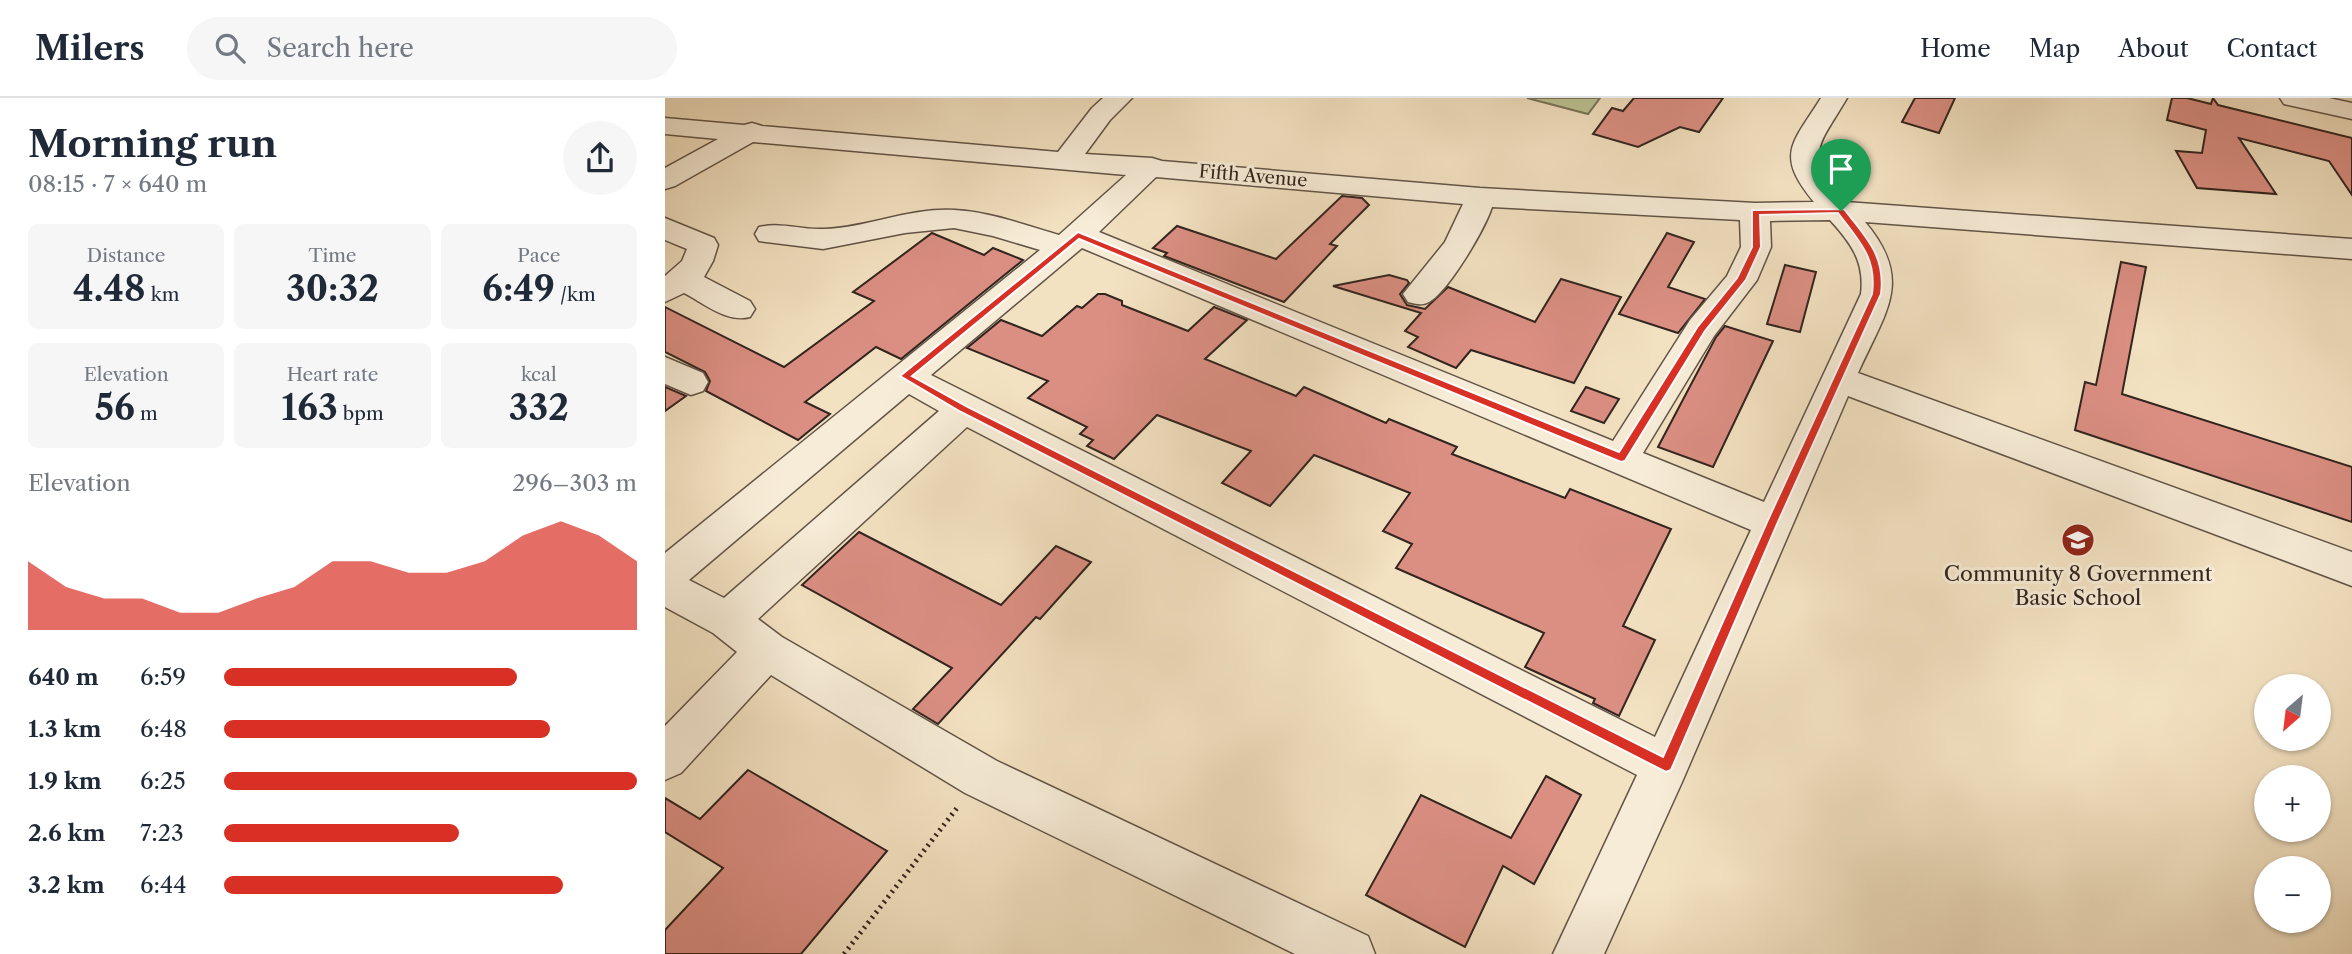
<!DOCTYPE html>
<meta charset="utf-8">
<style>
body{margin:0;font-family:"Libre Caslon Text",serif;background:#f6f6f7;color:#1f2937;height:100vh;display:flex;flex-direction:column;font-size:26px;white-space:nowrap}
*{box-sizing:border-box;margin:0}
p{font-size:23px;color:#747a83}
.icon{flex:none;width:38px;height:38px;fill:none;stroke:currentColor;stroke-width:2;stroke-linecap:round;stroke-linejoin:round}
.map{position:relative;flex:1;overflow:hidden}
.details{display:flex;flex-direction:column;background:#fff;width:665px}
.details>*{flex:none}
.needle{width:46px;rotate:208deg}
.controls{position:absolute;left:1589px;top:576px;display:grid;gap:14px}
.controls a{display:grid;place-items:center;width:77px;height:77px;border-radius:50%;background:#fff;box-shadow:0 2px 5px #0004;font-size:35px}
.pin{position:absolute;display:grid;place-items:center;width:60px;height:60px;color:#fff;margin:-72px -30px;border-radius:50% 50% 50% 0;rotate:-45deg;box-shadow:0 0 7px #0007}
.pin .icon{rotate:45deg}
.round{display:grid;place-items:center;flex:none;width:74px;height:74px;border-radius:37px;background:#f6f6f7}
.overview{display:flex;align-items:center;justify-content:space-between;height:119px;padding:0 28px}
h1{font-size:38px;font-weight:800;line-height:52px}
.figures{display:grid;grid-template-columns:repeat(3,1fr);gap:10px;height:119px;padding:7px 28px}
.figures div{display:grid;align-content:center;border-radius:10px;background:#f6f6f7;text-align:center}
.figures b{font-size:35px;font-weight:800}
.figures small{font-size:19px;font-weight:400}
.figures p{font-size:19px}
.chart{height:196px;padding:14px 28px}
.chart p{display:flex;justify-content:space-between}
.chart svg{width:100%;height:126px;margin-top:7px;fill:#d93025;opacity:.7}
ul{padding:0 28px;list-style:none;font-size:23px}
li{display:grid;grid-template-columns:112px 84px 1fr;align-items:center;height:52px}
li i{height:18px;border-radius:9px;background:#d93025}
header{display:flex;align-items:center;gap:42px;box-sizing:border-box;height:98px;padding:0 35px;background:#fff;border-bottom:2px solid #e0e1e3}
header strong{font-size:33px}
nav{display:flex;gap:38px;margin-inline-start:auto;font-size:24px}
.search{width:490px;height:63px;background:#f6f6f7;display:flex;align-items:center;gap:18px;box-sizing:border-box;padding:0 24px;border-radius:38px;color:#747a83;font-size:26px}
main{display:flex;flex:1;min-height:0}
.map>svg:first-child{display:block}
.green{fill:#bcc393;stroke:#777458;stroke-width:2}
.building{fill:#db8f83;stroke:#32241e;stroke-width:2}
.lines{fill:none;stroke-linecap:round;stroke-linejoin:round}
.minor-casing{stroke:#625447;stroke-width:3}
.path{stroke:#32241e;stroke-width:5;stroke-dasharray:2 4.5;stroke-linecap:butt}
.minor{fill:#f7ecd7;fill-rule:evenodd}
.route{fill:#d93025;stroke:#fff;stroke-width:2;fill-rule:evenodd}
.labels{text-anchor:middle;stroke-width:6;stroke-linejoin:round;paint-order:stroke}
.far-street-label{font-size:18px;fill:#32241e;stroke:#f7ecd7}
.poi-label{font-size:21px;fill:#32241e;stroke:#f7ecd7}
</style>
<header>
<strong>Milers</strong>
<div class="search"><svg class="icon" aria-label="search" viewBox="0 0 24 24"><circle cx="10" cy="10" r="6"/><path d="M15 15l6 6"/></svg>Search here</div>
<nav><a>Home</a><a>Map</a><a>About</a><a>Contact</a></nav>
</header>
<main>
<section class="details">
<div class="overview"><div><h1>Morning run</h1><p>08:15 · 7 × 640 m</p></div><a class="round"><svg class="icon" aria-label="share" viewBox="0 0 24 24"><path d="M12 15V3M7 8l5-5 5 5M5 13v7h14v-7"/></svg></a></div>
<div class="figures">
<div><p>Distance</p><b>4.48<small> km</small></b></div>
<div><p>Time</p><b>30:32</b></div>
<div><p>Pace</p><b>6:49<small> /km</small></b></div>
</div>
<div class="figures">
<div><p>Elevation</p><b>56<small> m</small></b></div>
<div><p>Heart rate</p><b>163<small> bpm</small></b></div>
<div><p>kcal</p><b>332</b></div>
</div>
<div class="chart"><p><span>Elevation</span>296–303 m</p>
<svg viewBox="0 0 160 44" preserveAspectRatio="none"><path d="M0 44V20L10 29L20 33L30 33L40 38L50 38L60 33L70 29L80 20L90 20L100 24L110 24L120 20L130 11L140 6L150 11L160 20V44z"/></svg>
</div>
<ul>
<li><b>640 m</b>6:59<i style="width:71%"></i></li>
<li><b>1.3 km</b>6:48<i style="width:79%"></i></li>
<li><b>1.9 km</b>6:25<i style="width:100%"></i></li>
<li><b>2.6 km</b>7:23<i style="width:57%"></i></li>
<li><b>3.2 km</b>6:44<i style="width:82%"></i></li>
</ul>
</section>
<div class="map">
<svg width="1687" height="856" viewBox="0 0 1687 856">
<rect width="100%" height="100%" fill="#f3e2c2"/>
<filter id="stains"><feTurbulence type="fractalNoise" baseFrequency=".00286" numOctaves="4"/><feColorMatrix values="0 0 0 0 .2 0 0 0 0 .09 0 0 0 0 .02 0 0 0 .5 -.17"/></filter>
<radialGradient id="worn" r=".72"><stop offset=".6" stop-color="#630" stop-opacity="0"/><stop offset="1" stop-color="#630" stop-opacity=".3"/></radialGradient>
<path class="green" d="M862,0H935L923,16Z"/>
<g class="building">
<path d="M969,0H1058L1034,34L1015,29L973,49L928,36L947,10L958,13Z"/>
<path d="M1250,0H1290L1274,35L1237,24Z"/>
<path d="M1507,0H1522L1546,6L1548,0L1553,7L1687,40V97L1664,63L1574,40L1611,96L1532,90L1511,53L1537,55L1541,32L1502,22Z"/>
<path d="M677,98L697,100L704,107L665,146L672,148L619,204L499,158L502,155L488,150L512,128L611,161Z"/>
<path d="M267,135L319,157L328,150L358,162L236,261L211,249L140,304L165,316L133,342L41,293L45,283L40,274L0,254V209L119,269L209,203L188,194Z"/>
<path d="M1002,135L1029,144L1003,189L1040,201L1013,235L954,216Z"/>
<path d="M1456,164L1481,169L1457,296L1687,369V424L1410,332L1420,284L1431,287Z"/>
<path d="M1120,167L1151,174L1135,234L1102,226Z"/>
<path d="M724,177L742,182L744,185L735,196L742,207L760,211L783,189L870,224L896,181L956,199L909,285L806,252L791,270L743,249L753,239L740,233L756,215L668,188Z"/>
<path d="M433,196H440L457,203V207L523,233L549,209L582,222L540,261L631,298L639,289L721,325L724,321L792,349L787,356L900,400L905,391L1006,431L958,528L990,542L954,618L928,605L930,601L860,569L879,535L731,470L747,446L718,433L745,395L649,357L605,408L557,385L586,353L492,317L449,361L422,348L428,342L415,336L422,329L363,300L383,283L302,250L336,222L377,238L412,208L417,210Z"/>
<path d="M1060,228L1108,243L1048,369L993,349L1051,239Z"/>
<path d="M0,289L21,298L0,313Z"/>
<path d="M921,289L954,301L939,325L906,313Z"/>
<path d="M194,434L336,507L391,448L426,464L375,521L371,519L273,626L248,611L287,570L137,487Z"/>
<path d="M83,672L222,753L136,856H0V832L58,770L0,734V700L35,721Z"/>
<path d="M881,678L916,697L869,786L838,768L800,849L701,797L756,697L846,740Z"/>
</g>
<g class="lines">
<defs>
<g id="minor">
<path d="M438,0H467L445,22L420,56L487,60L497,63L815,90L1090,105L1149,104C1109,56 1128,45 1156,0H1182C1154,48 1136,57 1181,104L1687,141V161L1200,124C1250,183 1220,214 1193,275L1687,454V488L1183,298L1017,684L939,856H888L972,677L302,329L93,521L117,539L332,663L703,838L710,856H630L300,695L106,577L16,675L0,682V628L72,554L48,535L0,509V455L375,152L328,138L289,130L240,135L158,151L94,143L90,136L94,129C116,124 136,132 158,131C202,130 245,109 290,112C325,114 360,127 394,137L461,77L88,44L10,88L0,91V70L53,41L0,36V20L79,27L87,25L97,28L393,54L427,10ZM491,79L798,106L780,144L738,196L743,204C750,206 757,208 764,204C783,194 820,131 827,109L1075,122L1076,149L1062,178L1025,222L948,343L434,134ZM1165,122C1186,145 1200,164 1196,196L1099,404L978,355L1049,238L1092,182L1106,149L1105,123ZM417,150L1086,432L990,639L266,277ZM244,296L274,313L59,500L24,482Z"/>
<path d="M1615,0H1664L1687,5V21L1619,6Z"/>
<path d="M0,120L49,140L53,147L48,163L39,179L85,203L90,211L85,219C62,225 40,206 19,195L0,204V178L17,163L22,151L0,142Z"/>
<path d="M0,259L38,275L43,284L38,293L26,297L0,286Z"/>
</g>
</defs>
<use href="#minor" class="minor-casing"/>
<path class="path" d="M179,856L292,710"/>
<use href="#minor" class="minor"/>
</g>
<path class="route" d="M1179,111C1201,139 1221,158 1216,196L1113,424L1006,672L1001,674L296,314L235,278L413,134L954,354L1033,228L1072,180L1087,149V112ZM1173,115C1194,143 1212,160 1207,196L1102,424L998,659L303,309L247,278L414,141L956,364L960,363L1040,233L1081,182L1096,149L1095,117Z"/>
<defs>
<symbol id="school-disc" viewBox="-11 -11 22 22"><circle r="9.5" fill="#8f2418" stroke="#f7ecd7"/><path d="M0-5L7-2L0 1L-7-2ZM-4 1L0 2.5L4 1V4Q0 6-4 4Z" fill="#fff"/></symbol>
</defs>
<g fill-rule="evenodd">
<use href="#school-disc" x="1394" y="423" width="38" height="38"/>
</g>
<g class="labels">
<g class="far-street-label">
<text transform="translate(588 78) rotate(5)" y="6">Fifth Avenue</text>
</g>
<g class="poi-label">
<text x="1413" y="483">Community 8 Government<tspan x="1413" dy="24">Basic School</tspan></text>
</g>
</g>
<rect width="100%" height="100%" filter="url(#stains)"/>
<rect width="100%" height="100%" fill="url(#worn)"/>
</svg>
<div class="controls">
<a><svg class="needle" viewBox="-14 -14 28 28"><path d="M0-13l5 13h-10z" fill="#e53935"/><path d="M0 13l5-13h-10z" fill="#747a83"/></svg></a>
<a>+</a>
<a>−</a>
</div>
<div class="pin" style="left:1176px;top:113px;background:#1e9e55"><svg class="icon" aria-label="arrive" viewBox="0 0 24 24"><path d="M6 21V4h12l-3 4 3 4H6"/></svg></div>
</div>
</main>
